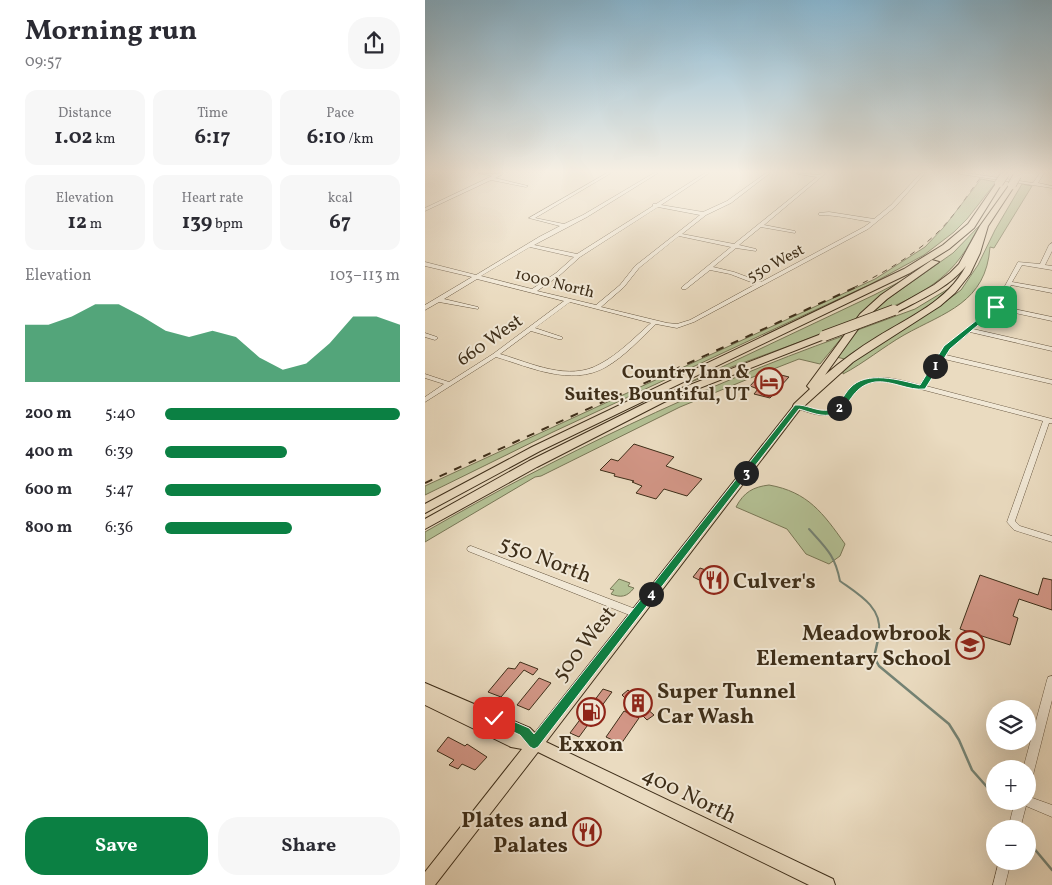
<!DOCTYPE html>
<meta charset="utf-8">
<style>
body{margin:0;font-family:Vollkorn,serif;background:#f7f7f7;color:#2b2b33;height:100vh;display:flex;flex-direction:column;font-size:19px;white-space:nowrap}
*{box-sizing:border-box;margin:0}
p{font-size:16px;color:#7c7c81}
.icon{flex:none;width:28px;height:28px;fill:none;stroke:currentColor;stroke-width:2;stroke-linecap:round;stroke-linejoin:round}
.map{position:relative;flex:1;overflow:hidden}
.panel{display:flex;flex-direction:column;background:#fff;width:425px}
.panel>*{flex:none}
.controls{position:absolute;left:561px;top:700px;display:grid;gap:10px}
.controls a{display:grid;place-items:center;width:50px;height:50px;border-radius:50%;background:#fff;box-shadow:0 5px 20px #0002;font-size:25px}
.pin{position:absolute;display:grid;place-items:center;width:42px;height:42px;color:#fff;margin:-21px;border-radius:10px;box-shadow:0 2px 8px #0006}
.km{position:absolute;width:25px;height:25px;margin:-12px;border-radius:50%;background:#222;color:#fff;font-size:14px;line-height:25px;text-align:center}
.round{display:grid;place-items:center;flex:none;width:52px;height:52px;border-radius:20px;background:#f7f7f7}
.summary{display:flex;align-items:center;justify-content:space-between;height:85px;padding:0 25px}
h1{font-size:28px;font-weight:700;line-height:38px}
.figures{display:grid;grid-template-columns:repeat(3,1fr);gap:8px;height:85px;padding:5px 25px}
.figures div{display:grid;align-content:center;border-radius:12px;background:#f7f7f7;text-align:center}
.figures b{font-size:21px;font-weight:700}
.figures small{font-size:14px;font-weight:400}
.figures p{font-size:14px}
.chart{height:140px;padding:10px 25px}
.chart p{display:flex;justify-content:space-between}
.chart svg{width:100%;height:90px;margin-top:5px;fill:#0b8043;opacity:.7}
.button{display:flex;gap:10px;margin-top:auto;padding:10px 25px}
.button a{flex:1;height:58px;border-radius:20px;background:#0b8043;color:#fff;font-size:20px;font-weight:700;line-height:58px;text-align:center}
.button a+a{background:#f7f7f7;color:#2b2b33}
ul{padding:0 25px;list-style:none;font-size:16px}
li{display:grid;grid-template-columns:80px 60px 1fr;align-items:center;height:38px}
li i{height:12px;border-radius:6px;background:#0b8043}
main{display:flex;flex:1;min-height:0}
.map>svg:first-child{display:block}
.green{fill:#b4c195;stroke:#797857}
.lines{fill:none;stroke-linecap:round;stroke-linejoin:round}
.stream-far1{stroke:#748375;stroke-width:2}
.stream{stroke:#748375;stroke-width:2.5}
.building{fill:#d29686;stroke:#3e2e19}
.minor-casing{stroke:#695943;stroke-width:1}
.major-casing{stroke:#3e2e19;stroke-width:2}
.highway-casing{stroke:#3e2e19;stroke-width:2}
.minor{fill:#f1e8d6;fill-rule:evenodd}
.major{fill:#eadbc0;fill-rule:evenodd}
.highway{fill:#eadbc0;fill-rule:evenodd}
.rail-far1{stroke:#3e2e19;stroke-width:1;stroke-dasharray:5.5 5.5;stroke-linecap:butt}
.rail{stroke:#3e2e19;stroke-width:2;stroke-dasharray:8 8;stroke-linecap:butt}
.highway-bridge-far1-casing{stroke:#3e2e19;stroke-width:9;stroke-linecap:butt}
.highway-bridge-casing{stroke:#3e2e19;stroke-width:12;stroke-linecap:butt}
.highway-bridge-far1{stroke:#eadbc0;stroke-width:8}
.highway-bridge{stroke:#eadbc0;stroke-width:10}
.route{fill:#0b8043;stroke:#fff}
.labels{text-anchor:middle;stroke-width:4;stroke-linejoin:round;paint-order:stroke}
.far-street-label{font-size:16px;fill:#3e2e19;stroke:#f1e8d6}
.street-label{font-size:19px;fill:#3e2e19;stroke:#f1e8d6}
.poi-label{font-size:19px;font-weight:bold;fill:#3e2e19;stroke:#f1e8d6;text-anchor:end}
.near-street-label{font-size:22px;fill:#3e2e19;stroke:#f1e8d6}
.near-poi-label{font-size:22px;font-weight:bold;fill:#3e2e19;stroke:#f1e8d6;text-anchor:start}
</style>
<main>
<section class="panel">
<div class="summary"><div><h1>Morning run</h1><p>09:57</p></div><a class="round"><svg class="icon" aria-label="share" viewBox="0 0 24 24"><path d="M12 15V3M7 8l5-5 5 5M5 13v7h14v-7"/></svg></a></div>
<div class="figures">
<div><p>Distance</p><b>1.02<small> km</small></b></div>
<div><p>Time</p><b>6:17</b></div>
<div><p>Pace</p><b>6:10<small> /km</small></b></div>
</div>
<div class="figures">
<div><p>Elevation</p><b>12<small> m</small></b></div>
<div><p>Heart rate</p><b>139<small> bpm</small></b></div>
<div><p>kcal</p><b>67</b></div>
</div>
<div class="chart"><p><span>Elevation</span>103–113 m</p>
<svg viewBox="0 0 160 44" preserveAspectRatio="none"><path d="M0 44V16L10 16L20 12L30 6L40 6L50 12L60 19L70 22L80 19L90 22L100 32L110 38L120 35L130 25L140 12L150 12L160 16V44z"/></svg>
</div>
<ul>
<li><b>200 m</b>5:40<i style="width:100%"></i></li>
<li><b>400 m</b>6:39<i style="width:52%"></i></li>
<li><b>600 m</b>5:47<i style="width:92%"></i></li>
<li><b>800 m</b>6:36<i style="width:54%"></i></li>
</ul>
<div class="button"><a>Save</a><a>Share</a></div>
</section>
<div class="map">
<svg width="627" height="885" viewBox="0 0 627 885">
<rect width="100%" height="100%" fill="#eadbc0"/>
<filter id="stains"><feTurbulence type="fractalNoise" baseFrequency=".004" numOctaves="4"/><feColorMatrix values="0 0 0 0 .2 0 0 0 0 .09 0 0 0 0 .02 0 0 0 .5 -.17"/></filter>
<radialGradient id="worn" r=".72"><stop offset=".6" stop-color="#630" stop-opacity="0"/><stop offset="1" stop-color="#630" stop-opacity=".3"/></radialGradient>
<g class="green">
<path d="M556,179L571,182L542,219L529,232L499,255L446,284L128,432L0,495V486L450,279L500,247L519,227Z"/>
<path d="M597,184L607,186L569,248L565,247C561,303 520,312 479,335C458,347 439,363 418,374V370L433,357L513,307L536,290L553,265L570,230Z"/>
<path d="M555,225C548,236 543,248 535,258C512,289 476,304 441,317L464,298L528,253Z"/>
<path d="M478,280L429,322L263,383L449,295Z"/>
<path d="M528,286L502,307L420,359L411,357L430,331L490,309Z"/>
<path d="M418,336L395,364L374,359L328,377L255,407L116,476L110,477L0,542V532C134,455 272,388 418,336Z"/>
<path d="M344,485C383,492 398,513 420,544L415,556L404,564L381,554L362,529L311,507C319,492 328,487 344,485Z"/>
<path d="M194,579L205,583L203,586L209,588C202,597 196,598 186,594L189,590L185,589Z"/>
</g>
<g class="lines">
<path class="stream-far1" d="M384,529C401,548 410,555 415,581C433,594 457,607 454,632"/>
<g class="stream">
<path d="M455,631L449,657L454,666L524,724L534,740L547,770L570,796"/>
<path d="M574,801L577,804"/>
<path d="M602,840L627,870"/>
</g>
</g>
<g class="building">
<path d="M348,373L364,377L345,398L329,394L333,389L325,386L334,376L343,379Z"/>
<path d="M209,444L249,457L241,466L277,479L262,496L239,489L231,499L211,493L217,486L207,482L209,481L189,476L190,474L175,470L186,459L193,461Z"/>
<path d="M275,568L303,578L295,590L268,577Z"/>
<path d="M555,575L613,595L618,578L627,580V610L594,599L588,616L593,618L585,645L535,629Z"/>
<path d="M95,662L113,669L108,675L99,670L76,697L63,692L83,668L90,669Z"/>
<path d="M114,678L126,683L104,710L92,705Z"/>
<path d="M178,689L187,692L154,737L145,733Z"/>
<path d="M203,690L214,700L217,698L224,705L221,708L229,715L222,720L197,695Z"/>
<path d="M199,711L214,718L196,744L181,737Z"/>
<path d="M23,737L40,746L42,744L62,757L50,770L37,764L33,769L24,765L29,760L12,751Z"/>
</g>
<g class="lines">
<defs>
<g id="minor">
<path d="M54,173L71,174L78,173V174L70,178L103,186L101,187L66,180L0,211V208L67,176Z"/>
<path d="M182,173H186L110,218L139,224L158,215L229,173H233L162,217L109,245L152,254L228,206V204H231L280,173H284L236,205L278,212L302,201L341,173H345L306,203L281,215L257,234L309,244L392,177L373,174L371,173L394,175L397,173H401L339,225L370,231V233L336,227L314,245L331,249V251L311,248L288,267L309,272L336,282L439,227L446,222C428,219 412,215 394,215V213L404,212L449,219L466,205L496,173H500L470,207L443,229L269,322L252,328L231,324C215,339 200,356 181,367C146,387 105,367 71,357L0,402V397L19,384L0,378V374L24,382L68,354L139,301L52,279L19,299L53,307V309L14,302L0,310V305L47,277L0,266V262L51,275L114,237L135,226L104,218ZM233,207L275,215L210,266L195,285L171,305L112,291L135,275L155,257ZM254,236L306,247L257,287V289H261L285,270L305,274L331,284L265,320L252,324L242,323L176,307L199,287L214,268ZM105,247L149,257L131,273L107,289L56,276ZM145,302L226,323C210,337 194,354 175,364C144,382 106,363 75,354L106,331L133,339H137V337L110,328Z"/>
<path d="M533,173H541L608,183L615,173H619L613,183L627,186V188L535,174Z"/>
<path d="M627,243V251L620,265L627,266V270L597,265L587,282L627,289V293L586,285L575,306L627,317V321L572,309L548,329L627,347V351L545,332L524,349L521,355L627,380V384L519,359L501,386L627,419V423H624L590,521L595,526L627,536V542L589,530L582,522L618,421L476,384C465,382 454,380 444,383C425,388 422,414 401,415C391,416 380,411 370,408L369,406L373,404C383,407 393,413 403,411C412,409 415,401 420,395C440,369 468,378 495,385L520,347L569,306L593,262L615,264L624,245Z"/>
<path d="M0,333L12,337L13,338L10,340L0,337Z"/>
<path d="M46,546L213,610L215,613L213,616L210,617L207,616L43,551L42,549L43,547Z"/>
<path d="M627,676V700L608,775L606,779L602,780V769H598L622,680L623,677Z"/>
<path d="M602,796L627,805V817L601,806L595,829H583L590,801H602Z"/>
<path d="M574,861H586L580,885H568Z"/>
</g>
<path id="major" d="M373,403L376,404L378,406L376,408L121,742L408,879L410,885H384L113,752L10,885H0V872L97,749L86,747L0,705V683L105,728L110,733L370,404Z"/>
<g id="highway">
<path d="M574,181L577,183L549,228L524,249L485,273L115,451L0,513V504L107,447L479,269L518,245L543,224L572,182Z"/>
<path d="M585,184L590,185L563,226L555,253L545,274L530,293L515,306L428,362L377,408H369L368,406L369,404L385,389L382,386L435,314L456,295L507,260L514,262L462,299L441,318L400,375C416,361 434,348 452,337C484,317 523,301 541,266C523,288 497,299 472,312H466L465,310L509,285L525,273L534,264L555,226Z"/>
<path d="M399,333L402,334V338L239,402L112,467L0,529V519L104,461L231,398Z"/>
</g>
</defs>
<use href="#minor" class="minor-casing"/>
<use href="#major" class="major-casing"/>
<use href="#highway" class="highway-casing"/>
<use href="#minor" class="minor"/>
<use href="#major" class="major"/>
<use href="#highway" class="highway"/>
<path class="rail-far1" d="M428,288C460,272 492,254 517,228C533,211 545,191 559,173"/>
<path class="rail" d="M0,483L431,287"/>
<defs>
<g id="highway-bridge-far1">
<path d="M574,183L580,174"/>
<path d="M587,185L592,176"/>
</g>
<path id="highway-bridge" d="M399,336L469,310"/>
</defs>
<use href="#highway-bridge-far1" class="highway-bridge-far1-casing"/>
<use href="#highway-bridge" class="highway-bridge-casing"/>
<use href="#highway-bridge-far1" class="highway-bridge-far1"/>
<use href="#highway-bridge" class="highway-bridge"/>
</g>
<linearGradient id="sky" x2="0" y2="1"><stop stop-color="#88b7d2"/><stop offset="0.58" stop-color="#f6efe3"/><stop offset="1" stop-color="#f6efe3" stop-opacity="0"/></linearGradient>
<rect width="627" height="296" fill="url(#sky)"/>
<path class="route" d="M571,305L574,307L573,308L525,349L500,389C483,391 467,380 450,382C425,386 426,409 409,414C398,418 385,412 374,409L113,747L109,749L105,747L95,735L65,721L63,718L65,714L69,713L104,728L109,734L370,405C381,404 392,412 404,410C414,408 418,395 425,388C441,370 475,380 495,385L519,346Z"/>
<defs>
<symbol id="hotel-ring" viewBox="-11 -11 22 22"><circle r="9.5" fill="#f1e8d6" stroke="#8f2418" stroke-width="1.5"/><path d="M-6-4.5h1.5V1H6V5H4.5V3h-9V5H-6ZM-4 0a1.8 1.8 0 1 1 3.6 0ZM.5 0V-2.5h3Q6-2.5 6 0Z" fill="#8f2418"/></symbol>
<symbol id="restaurant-ring" viewBox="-11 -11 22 22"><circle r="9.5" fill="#f1e8d6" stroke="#8f2418" stroke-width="1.5"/><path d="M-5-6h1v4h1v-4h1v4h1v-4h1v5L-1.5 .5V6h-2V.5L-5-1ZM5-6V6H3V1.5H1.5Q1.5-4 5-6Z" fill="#8f2418"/></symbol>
<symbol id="school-ring" viewBox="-11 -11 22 22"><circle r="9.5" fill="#f1e8d6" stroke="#8f2418" stroke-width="1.5"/><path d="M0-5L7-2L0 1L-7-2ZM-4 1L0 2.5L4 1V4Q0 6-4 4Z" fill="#8f2418"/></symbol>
<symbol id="building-ring" viewBox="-11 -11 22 22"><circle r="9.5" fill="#f1e8d6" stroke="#8f2418" stroke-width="1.5"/><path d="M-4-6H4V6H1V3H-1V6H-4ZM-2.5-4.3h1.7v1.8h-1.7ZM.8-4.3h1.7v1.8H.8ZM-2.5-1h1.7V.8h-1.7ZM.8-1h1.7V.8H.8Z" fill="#8f2418"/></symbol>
<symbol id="fuel-ring" viewBox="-11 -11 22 22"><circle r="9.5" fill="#f1e8d6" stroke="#8f2418" stroke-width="1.5"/><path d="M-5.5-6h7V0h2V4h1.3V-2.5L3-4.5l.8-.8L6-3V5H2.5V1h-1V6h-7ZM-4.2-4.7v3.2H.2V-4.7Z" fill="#8f2418"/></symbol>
</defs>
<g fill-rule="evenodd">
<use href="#hotel-ring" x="328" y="366" width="32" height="32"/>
<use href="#restaurant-ring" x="273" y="564" width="32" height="32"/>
<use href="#school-ring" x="529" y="629" width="32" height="32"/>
<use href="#building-ring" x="197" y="687" width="32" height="32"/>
<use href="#fuel-ring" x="150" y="696" width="32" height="32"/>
<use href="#restaurant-ring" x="146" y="816" width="32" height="32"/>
</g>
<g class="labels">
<g class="far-street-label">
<text transform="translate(350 262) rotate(-28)" y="6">550 West</text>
<text transform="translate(130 282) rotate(14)" y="6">1000 North</text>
</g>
<g class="street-label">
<text transform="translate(64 339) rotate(-35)" y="7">660 West</text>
</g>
<g class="poi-label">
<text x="325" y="378">Country Inn &amp;<tspan x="325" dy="22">Suites, Bountiful, UT</tspan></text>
</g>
<g class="near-street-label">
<text transform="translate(121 558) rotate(21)" y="8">550 North</text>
<text transform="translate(158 643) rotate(-52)" y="8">500 West</text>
<text transform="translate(265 794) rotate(26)" y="8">400 North</text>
</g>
<g class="near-poi-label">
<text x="308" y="588">Culver's</text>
<text x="526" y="640" text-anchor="end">Meadowbrook<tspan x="526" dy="25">Elementary School</tspan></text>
<text x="232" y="698">Super Tunnel<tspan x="232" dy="25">Car Wash</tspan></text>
<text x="166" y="751" text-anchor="middle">Exxon</text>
<text x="143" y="827" text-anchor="end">Plates and<tspan x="143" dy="25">Palates</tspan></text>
</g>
</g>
<rect width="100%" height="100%" filter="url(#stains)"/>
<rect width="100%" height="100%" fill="url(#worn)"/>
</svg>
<div class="controls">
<a><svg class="icon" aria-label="layers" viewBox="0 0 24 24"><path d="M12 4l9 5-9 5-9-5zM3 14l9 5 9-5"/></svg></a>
<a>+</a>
<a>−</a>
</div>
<div class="pin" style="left:571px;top:307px;background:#1e9e55"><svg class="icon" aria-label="arrive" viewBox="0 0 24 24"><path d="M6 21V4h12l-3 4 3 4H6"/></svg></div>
<div class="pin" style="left:69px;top:718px;background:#d93025"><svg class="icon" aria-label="check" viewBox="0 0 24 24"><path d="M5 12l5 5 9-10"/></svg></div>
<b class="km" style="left:510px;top:366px">1</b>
<b class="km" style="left:414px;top:408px">2</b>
<b class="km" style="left:321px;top:473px">3</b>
<b class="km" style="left:226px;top:594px">4</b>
</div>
</main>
